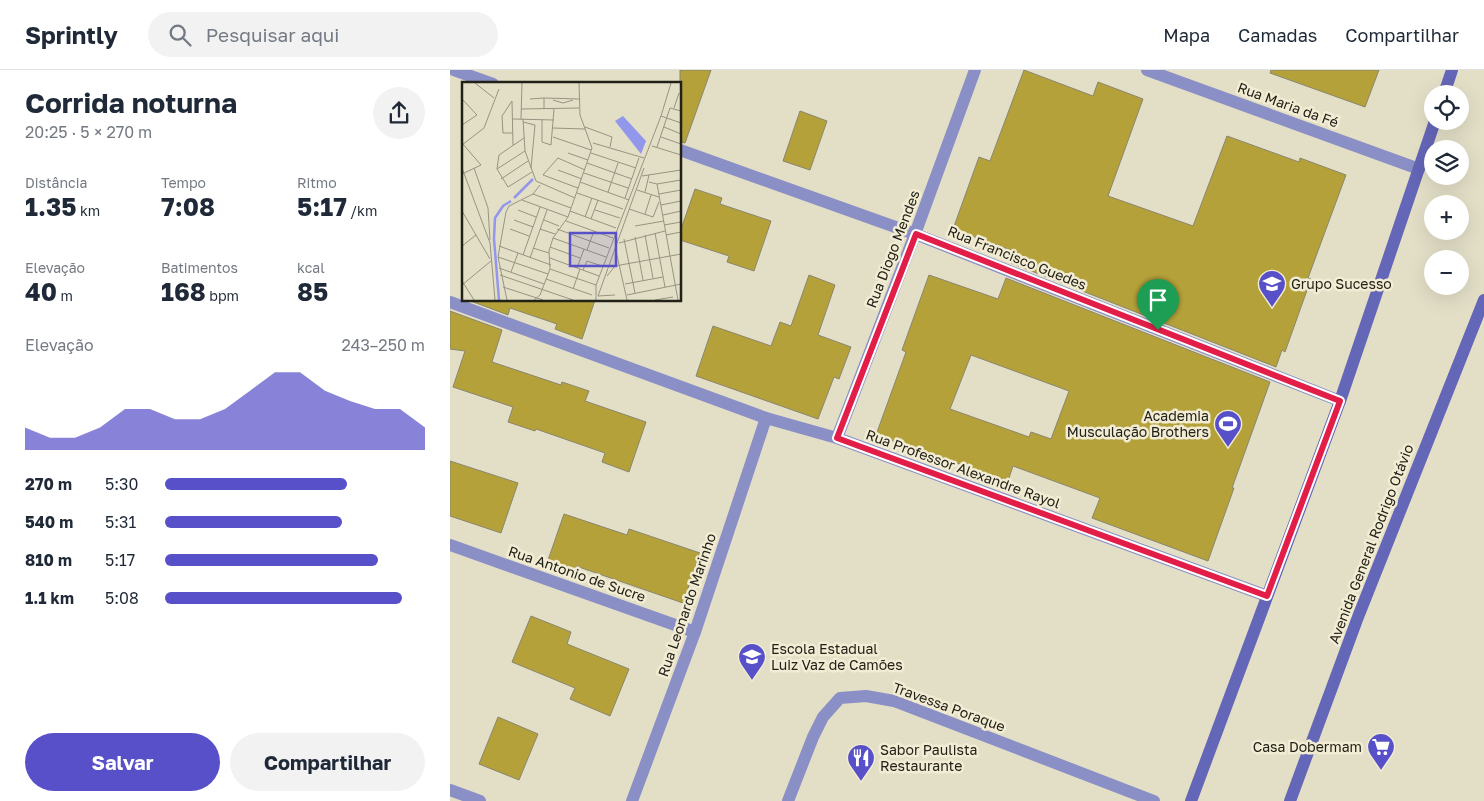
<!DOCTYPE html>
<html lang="pt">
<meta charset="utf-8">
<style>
body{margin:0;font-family:"Golos Text",sans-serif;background:#f2f2f3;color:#1f2937;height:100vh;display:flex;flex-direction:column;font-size:19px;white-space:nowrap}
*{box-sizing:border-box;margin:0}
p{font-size:16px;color:#747a83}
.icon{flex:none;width:28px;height:28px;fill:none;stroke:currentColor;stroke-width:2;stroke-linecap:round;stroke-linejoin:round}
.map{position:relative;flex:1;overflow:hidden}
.panel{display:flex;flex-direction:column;background:#fff;width:450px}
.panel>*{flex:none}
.controls{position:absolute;left:974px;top:15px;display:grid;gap:10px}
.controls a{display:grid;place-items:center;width:45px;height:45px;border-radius:50%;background:#fff;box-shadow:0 5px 20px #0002;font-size:25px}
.pin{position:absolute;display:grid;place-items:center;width:42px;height:42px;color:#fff;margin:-51px -21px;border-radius:50% 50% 50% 0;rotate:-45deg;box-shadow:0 0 5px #0007}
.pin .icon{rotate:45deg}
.round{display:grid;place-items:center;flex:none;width:52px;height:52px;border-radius:26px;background:#f2f2f3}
.overview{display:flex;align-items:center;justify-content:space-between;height:85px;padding:0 25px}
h1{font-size:28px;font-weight:700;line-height:38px}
.figures{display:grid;grid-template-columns:repeat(3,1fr);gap:8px;height:85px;padding:5px 25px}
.figures div{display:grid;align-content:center}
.figures b{font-size:25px;font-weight:700}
.figures small{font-size:14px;font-weight:400}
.figures p{font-size:14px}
.chart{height:140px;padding:10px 25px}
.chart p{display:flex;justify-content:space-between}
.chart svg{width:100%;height:90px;margin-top:5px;fill:#5750c8;opacity:.7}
.cta{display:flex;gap:10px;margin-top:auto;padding:10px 25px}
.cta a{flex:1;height:58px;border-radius:30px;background:#5750c8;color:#fff;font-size:20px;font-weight:700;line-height:58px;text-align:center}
.cta a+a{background:#f2f2f3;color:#1f2937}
ul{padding:0 25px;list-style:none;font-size:16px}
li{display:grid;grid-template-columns:80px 60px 1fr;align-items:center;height:38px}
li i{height:12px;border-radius:6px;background:#5750c8}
header{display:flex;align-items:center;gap:30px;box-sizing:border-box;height:70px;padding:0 25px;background:#fff;border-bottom:1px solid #e0e1e3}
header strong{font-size:24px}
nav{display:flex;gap:28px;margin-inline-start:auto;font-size:18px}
.search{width:350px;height:45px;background:#f2f2f3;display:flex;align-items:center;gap:12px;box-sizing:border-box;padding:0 18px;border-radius:28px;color:#747a83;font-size:19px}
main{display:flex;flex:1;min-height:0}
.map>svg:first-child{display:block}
.building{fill:#b4a13a;stroke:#8a866f;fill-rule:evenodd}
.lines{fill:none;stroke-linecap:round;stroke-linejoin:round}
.minor{stroke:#8a8fc6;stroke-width:12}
.secondary{stroke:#6466b7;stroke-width:12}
.route-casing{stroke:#fff;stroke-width:10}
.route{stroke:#e11d48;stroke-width:6}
.labels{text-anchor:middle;stroke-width:5;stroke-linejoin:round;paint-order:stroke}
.street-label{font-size:14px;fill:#222118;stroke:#f1ecd3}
.poi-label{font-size:14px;fill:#222118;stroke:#f1ecd3;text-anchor:start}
.inset-river{fill:none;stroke:#9297eb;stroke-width:2.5}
.inset-road{fill:none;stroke:#969381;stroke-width:1}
.view{fill:#5750c8;fill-opacity:0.15;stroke:#5750c8;stroke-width:2.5}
.inset-edge{fill:none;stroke:#222118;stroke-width:2.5}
</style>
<header>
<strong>Sprintly</strong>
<div class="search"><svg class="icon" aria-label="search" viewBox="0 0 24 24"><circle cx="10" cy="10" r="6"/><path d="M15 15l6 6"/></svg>Pesquisar aqui</div>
<nav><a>Mapa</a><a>Camadas</a><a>Compartilhar</a></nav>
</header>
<main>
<section class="panel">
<div class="overview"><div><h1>Corrida noturna</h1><p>20:25 · 5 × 270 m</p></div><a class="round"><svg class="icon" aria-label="share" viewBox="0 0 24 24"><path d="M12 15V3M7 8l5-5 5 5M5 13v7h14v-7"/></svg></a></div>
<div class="figures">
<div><p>Distância</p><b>1.35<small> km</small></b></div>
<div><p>Tempo</p><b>7:08</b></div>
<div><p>Ritmo</p><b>5:17<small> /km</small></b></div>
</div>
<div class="figures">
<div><p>Elevação</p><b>40<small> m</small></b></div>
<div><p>Batimentos</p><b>168<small> bpm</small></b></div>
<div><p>kcal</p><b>85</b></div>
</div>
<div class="chart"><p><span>Elevação</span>243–250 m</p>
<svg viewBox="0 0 160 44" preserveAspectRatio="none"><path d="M0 44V33L10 38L20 38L30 33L40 24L50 24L60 29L70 29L80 24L90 15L100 6L110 6L120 15L130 20L140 24L150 24L160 33V44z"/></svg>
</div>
<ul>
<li><b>270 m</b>5:30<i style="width:70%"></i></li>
<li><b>540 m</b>5:31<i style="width:68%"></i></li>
<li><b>810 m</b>5:17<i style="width:82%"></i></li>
<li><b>1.1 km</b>5:08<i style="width:91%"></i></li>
</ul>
<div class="cta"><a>Salvar</a><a>Compartilhar</a></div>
</section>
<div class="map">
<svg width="1034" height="731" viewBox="0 0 1034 731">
<rect width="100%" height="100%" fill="#e3dfc7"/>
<g class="building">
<path d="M230,0H261L235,73L230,72Z"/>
<path d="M574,0L643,26L648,12L693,29L658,126L743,156L777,66L849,92L850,88L896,105L858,208L861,209L835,282L832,280L826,297L561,193L566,182L503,159L529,87L540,91Z"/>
<path d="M821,0H929L915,37L820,3Z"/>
<path d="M350,41L377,51L360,100L333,91Z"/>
<path d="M245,119L272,128L270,134L321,151L304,201L277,192L279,186L230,170V162Z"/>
<path d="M359,205L385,215L368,265L401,277L389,309L384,307L368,349L246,306L263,256L321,276L330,252L341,256Z"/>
<path d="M479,205L548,229L556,208L820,312L782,418H784L758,491L642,448L650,428L563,396L558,411L426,365L456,282L452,280ZM521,285L619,321L601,369L581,362L579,367L500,339Z"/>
<path d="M18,230H145L132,269L105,259L107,254L60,238L58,245Z"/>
<path d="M0,241L52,260L42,292L111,315L112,312L139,321L135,331L196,352L179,402L152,392L155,383L86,359L85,361L58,352L63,337L3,317L15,281L0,279Z"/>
<path d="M0,391L68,413L51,463L0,446Z"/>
<path d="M114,444L177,465L179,459L250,483L233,533L126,496L124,502L97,493Z"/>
<path d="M81,546L121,562L117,574L179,599L160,646L120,629L125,618L62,592Z"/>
<path d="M48,647L88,664L69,710L29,694Z"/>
</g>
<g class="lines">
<g class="minor">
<path d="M4,0L43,14"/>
<path d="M697,0L969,99"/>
<path d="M230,80L465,164L890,331"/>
<path d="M0,232L316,348L387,368L817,526"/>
<path d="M387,368L465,164L525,0"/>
<path d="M0,475L245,562"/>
<path d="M0,720L30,731"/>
<path d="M182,731L245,562L316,348"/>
<path d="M338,731L363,667L373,647L390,628L416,626L444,631L704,731"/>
</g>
<g class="secondary">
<path d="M994,24L1002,0"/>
<path d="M741,731L890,331L985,51"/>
<path d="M840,731L908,547L1034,230"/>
</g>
</g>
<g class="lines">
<defs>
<path id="route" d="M466,164L890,331L817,526L387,368Z"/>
</defs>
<use href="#route" class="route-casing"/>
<use href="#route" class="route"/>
</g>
<defs>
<symbol id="school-pin" viewBox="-11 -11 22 30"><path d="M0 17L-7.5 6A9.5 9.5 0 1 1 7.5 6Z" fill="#5750c8" stroke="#f1ecd3"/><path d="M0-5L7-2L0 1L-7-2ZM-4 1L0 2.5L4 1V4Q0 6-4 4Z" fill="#fff"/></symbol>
<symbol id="stadium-pin" viewBox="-11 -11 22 30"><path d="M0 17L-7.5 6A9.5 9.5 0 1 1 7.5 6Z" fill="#5750c8" stroke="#f1ecd3"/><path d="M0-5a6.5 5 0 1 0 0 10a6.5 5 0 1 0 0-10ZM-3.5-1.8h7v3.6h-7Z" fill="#fff"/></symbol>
<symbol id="supermarket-pin" viewBox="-11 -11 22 30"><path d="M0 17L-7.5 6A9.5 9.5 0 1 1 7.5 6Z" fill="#5750c8" stroke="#f1ecd3"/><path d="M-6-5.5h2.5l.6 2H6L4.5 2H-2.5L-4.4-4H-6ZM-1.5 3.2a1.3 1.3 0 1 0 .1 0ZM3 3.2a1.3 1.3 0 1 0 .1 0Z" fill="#fff"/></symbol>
<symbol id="restaurant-pin" viewBox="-11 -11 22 30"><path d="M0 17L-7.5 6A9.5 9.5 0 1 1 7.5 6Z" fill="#5750c8" stroke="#f1ecd3"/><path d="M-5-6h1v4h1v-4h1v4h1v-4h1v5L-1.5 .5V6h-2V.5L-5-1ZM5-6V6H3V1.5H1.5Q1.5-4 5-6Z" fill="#fff"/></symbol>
</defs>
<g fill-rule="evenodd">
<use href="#school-pin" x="806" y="198" width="32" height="43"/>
<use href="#stadium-pin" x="762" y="338" width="32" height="43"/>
<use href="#school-pin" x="286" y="571" width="32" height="43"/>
<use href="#supermarket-pin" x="915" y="661" width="32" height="43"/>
<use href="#restaurant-pin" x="395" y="672" width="32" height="43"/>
</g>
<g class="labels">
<g class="street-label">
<text transform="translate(838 35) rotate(20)" y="5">Rua Maria da Fé</text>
<text transform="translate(443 179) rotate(-69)" y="5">Rua Diogo Mendes</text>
<text transform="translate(567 188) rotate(22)" y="5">Rua Francisco Guedes</text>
<text transform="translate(513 399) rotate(20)" y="5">Rua Professor Alexandre Rayol</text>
<text transform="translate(921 474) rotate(-69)" y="5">Avenida General Rodrigo Otávio</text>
<text transform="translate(127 504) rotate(19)" y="5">Rua Antonio de Sucre</text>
<text transform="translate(237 535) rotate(-71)" y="5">Rua Leonardo Marinho</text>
<text transform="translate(499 637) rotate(20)" y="5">Travessa Poraque</text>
</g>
<g class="poi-label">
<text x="841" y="219">Grupo Sucesso</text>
<text x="759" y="351" text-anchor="end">Academia<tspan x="759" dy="16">Musculação Brothers</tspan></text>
<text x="321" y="584">Escola Estadual<tspan x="321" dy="16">Luiz Vaz de Camões</tspan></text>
<text x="912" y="682" text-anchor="end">Casa Dobermam</text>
<text x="430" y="685">Sabor Paulista<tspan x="430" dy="16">Restaurante</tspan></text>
</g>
</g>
<g transform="translate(12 12)">
<rect width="219" height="219" fill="#e3dfc7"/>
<path d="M161,34L184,59L179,72L153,39Z" fill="#9297eb"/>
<path class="inset-river" d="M52,116L71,97M37,218L32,157L33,136L41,124L49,119"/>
<path class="inset-road" d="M13,1L32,16M82,16L117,17M0,17L15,33L0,43M68,17L82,16V27M91,18L101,21L111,18M50,19L40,34L41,51H51M50,19L51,63M212,26L217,11M59,27L117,26M199,34L219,41M51,37L92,38M59,37L60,1M61,37L63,69L74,99L113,116M80,37V60L89,63L92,27M61,40L73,43L69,86M123,45L150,55L148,65M202,45L219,52M91,46L123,47M91,55L129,68M199,55L219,62M62,56L37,73L35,87L46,105L70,90M131,61L182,76M0,63L22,46L37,7M190,64L219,73M195,65L208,26L219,29M106,71L126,78M129,71L174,86M125,81L170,97M0,86L28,161L33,218M12,86L26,126L28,158M35,87L63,69M96,88L120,97M122,91L166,106M0,92L19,83L0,61M180,94L219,88M39,97L66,79M118,100L167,118M187,100L195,102L219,98M195,102L216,218M116,106L81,93L96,76L123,88M175,108L197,115M146,110L156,81M183,110L187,93M115,111L161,127M71,112L109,126M197,112L219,108M163,116L177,76M60,118L106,135M199,123L219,119M167,127L191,135L197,120M56,128L74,135M133,128L158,136M0,129L28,177M108,129L154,146M183,132L189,113M201,133L219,129M123,135L130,116M129,137L136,118M52,138L71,145M82,138L97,144M104,139L151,156M202,143L219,140M173,144L202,139M48,147L67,154M78,147L93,152M95,147L147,166M193,151L203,205M183,153L191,196M204,153L219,150M173,155L181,198M91,156L144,175M162,157L173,211M157,161L203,149M0,164L14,153M37,164L89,183M88,165L118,176M71,166L87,171M125,168L132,149M154,169L165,218M61,173L78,125M36,175L86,192M68,176L85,128M88,176L137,194M37,186L82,202M115,186L122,167M88,187L134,203M121,188L125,179L140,184M49,190L56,171M38,193L111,218M145,194L153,184L219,172M84,197L130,213M0,199L12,218M163,202L201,195M0,203L29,179M41,205L81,218M111,207L118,187M165,213L219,202M136,214L153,213M136,214L182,86M45,218L36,175L44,130L47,124L71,112L78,103M72,218L78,213L88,187L87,169L91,156L106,135L130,66L118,33L117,1M134,218V203L199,34L209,1M193,218L211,215"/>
<path class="view" d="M108,151H154V184H108Z"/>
<rect width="219" height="219" class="inset-edge"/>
</g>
</svg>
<div class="controls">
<a><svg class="icon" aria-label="locate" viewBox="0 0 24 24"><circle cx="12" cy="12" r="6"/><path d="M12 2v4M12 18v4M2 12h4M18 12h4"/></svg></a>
<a><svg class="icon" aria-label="layers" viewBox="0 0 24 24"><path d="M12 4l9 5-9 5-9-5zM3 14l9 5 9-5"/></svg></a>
<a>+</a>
<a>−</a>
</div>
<div class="pin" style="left:708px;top:260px;background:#1e9e55"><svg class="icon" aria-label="arrive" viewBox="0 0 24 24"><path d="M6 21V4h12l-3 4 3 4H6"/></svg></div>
</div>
</main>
